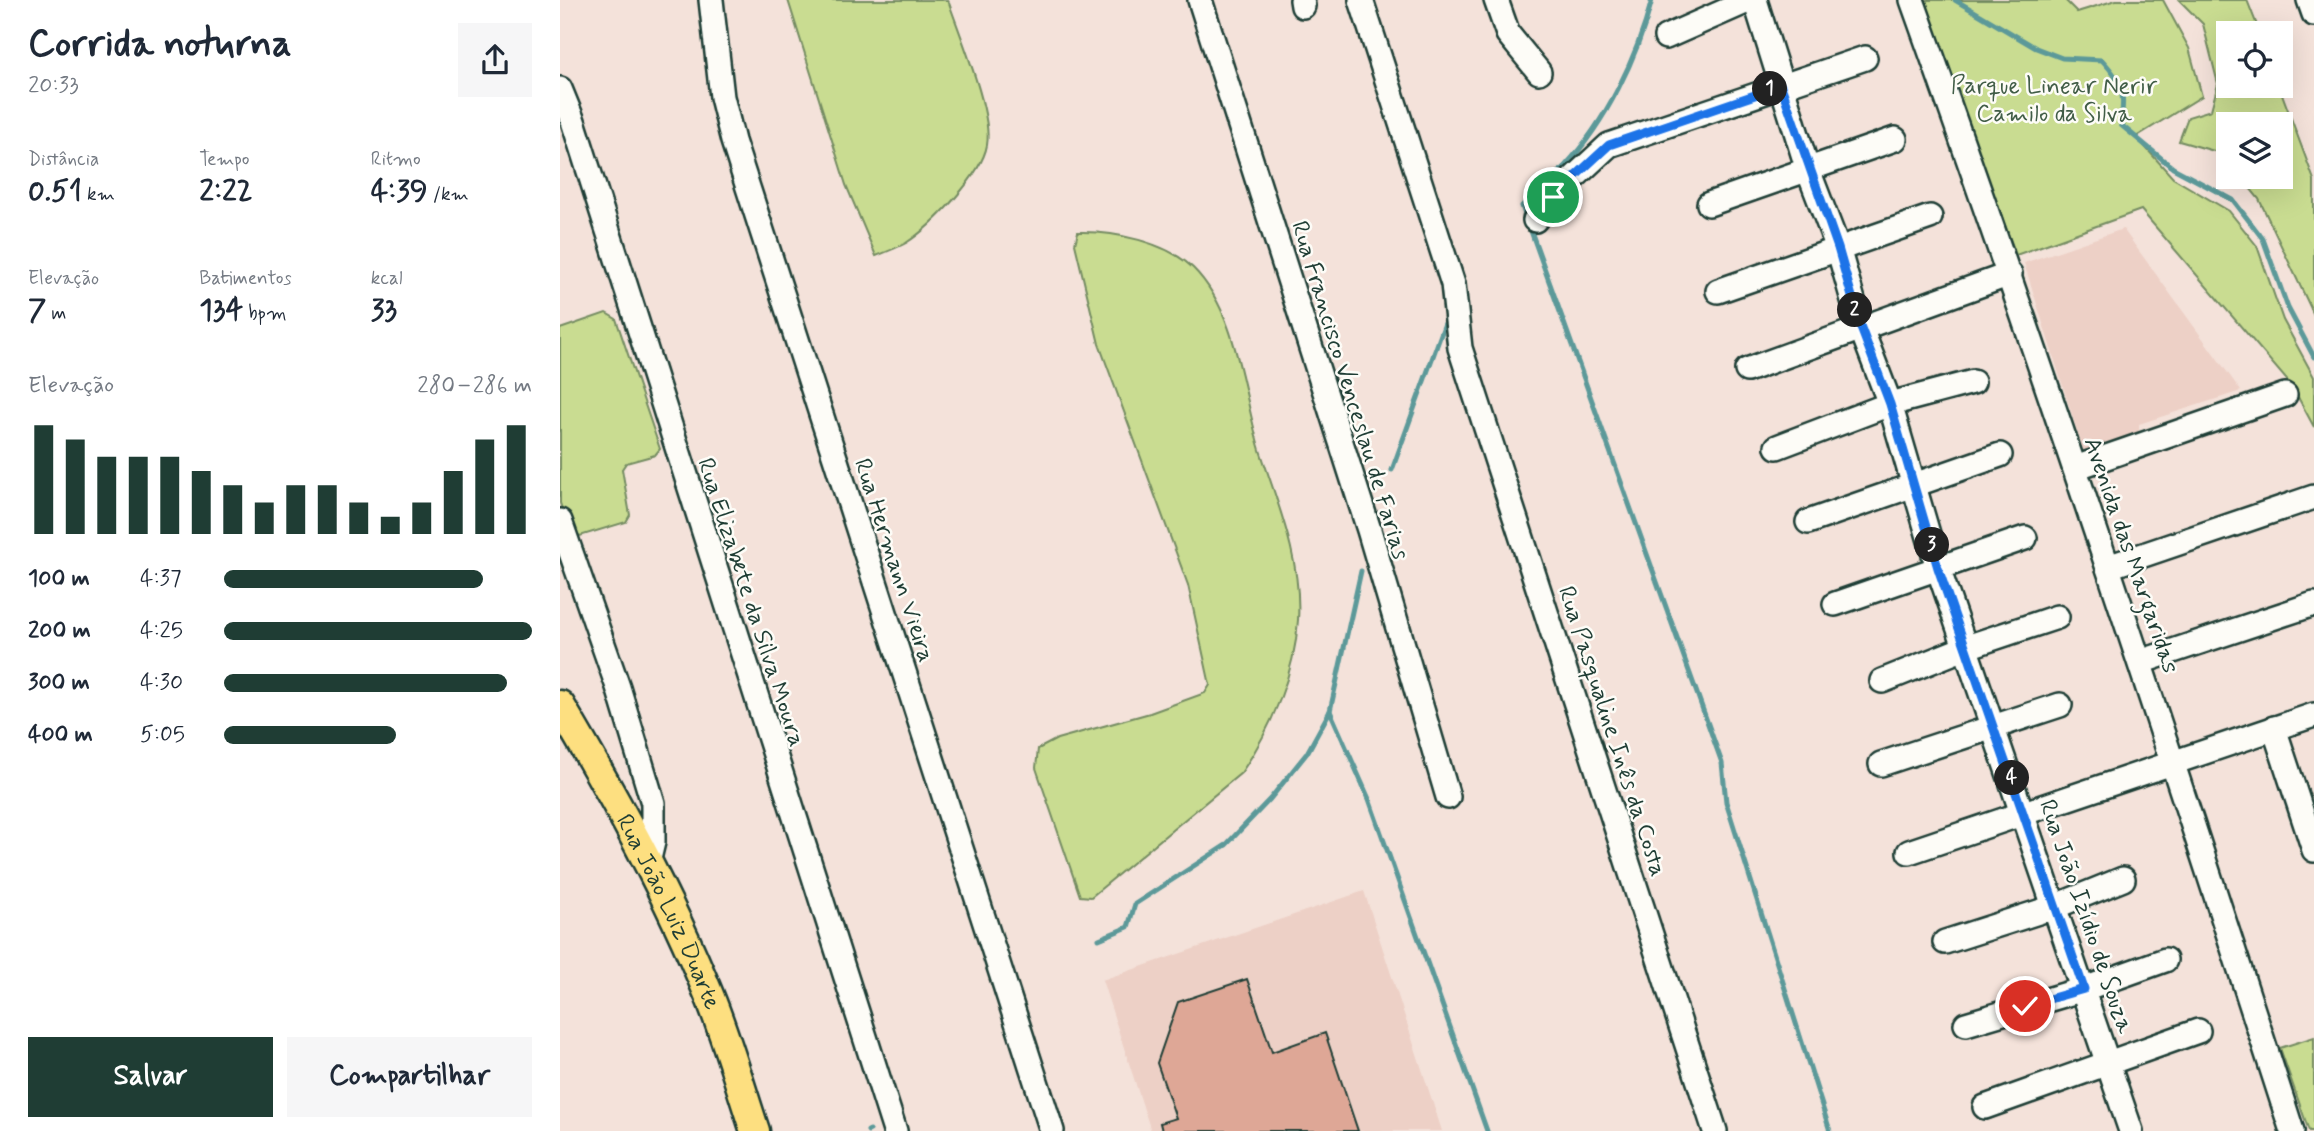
<!DOCTYPE html>
<html lang="pt">
<meta charset="utf-8">
<style>
body{margin:0;font-family:Mynerve,sans-serif;background:#f6f6f7;color:#1f2937;height:100vh;display:flex;flex-direction:column;font-size:26px;white-space:nowrap}
*{box-sizing:border-box;margin:0}
p{font-size:23px;color:#747a83}
.icon{flex:none;width:38px;height:38px;fill:none;stroke:currentColor;stroke-width:2;stroke-linecap:round;stroke-linejoin:round}
.map{position:relative;flex:1;overflow:hidden}
.details{display:flex;flex-direction:column;background:#fff;width:560px}
.details>*{flex:none}
.buttons{position:absolute;left:1656px;top:21px;display:grid;gap:14px}
.buttons a{display:grid;place-items:center;width:77px;height:77px;border-radius:0px;background:#fff;box-shadow:0 7px 28px #0002;font-size:35px}
.pin{position:absolute;display:grid;place-items:center;width:60px;height:60px;color:#fff;margin:-30px;border:4px solid #fff;border-radius:50%;box-shadow:0 2px 7px #0007}
.km{position:absolute;width:35px;height:35px;margin:-18px;border-radius:50%;background:#222;color:#fff;font-size:19px;line-height:35px;text-align:center}
.round{display:grid;place-items:center;flex:none;width:74px;height:74px;border-radius:0px;background:#f6f6f7}
.overview{display:flex;align-items:center;justify-content:space-between;height:119px;padding:0 28px}
h1{font-size:38px;font-weight:700;line-height:52px}
.stats{display:grid;grid-template-columns:repeat(3,1fr);gap:10px;height:119px;padding:7px 28px}
.stats div{display:grid;align-content:center}
.stats b{font-size:30px;font-weight:700}
.stats small{font-size:19px;font-weight:400}
.stats p{font-size:19px}
.chart{height:196px;padding:14px 28px}
.chart p{display:flex;justify-content:space-between}
.chart svg{width:100%;height:126px;margin-top:7px;stroke:#1f3d34;stroke-width:6}
.primary-button{display:flex;gap:14px;margin-top:auto;padding:14px 28px}
.primary-button a{flex:1;height:80px;border-radius:0px;background:#1f3d34;color:#fff;font-size:28px;font-weight:700;line-height:80px;text-align:center}
.primary-button a+a{background:#f6f6f7;color:#1f2937}
ul{padding:0 28px;list-style:none;font-size:23px}
li{display:grid;grid-template-columns:112px 84px 1fr;align-items:center;height:52px}
li i{height:18px;border-radius:9px;background:#1f3d34}
main{display:flex;flex:1;min-height:0}
.map>svg:first-child{display:block}
.built{fill:#edd0c6}
.green{fill:#c9dc91;stroke:#748c62;stroke-width:2}
.lines{fill:none;stroke-linecap:round;stroke-linejoin:round}
.stream{stroke:#5c9999;stroke-width:5}
.building{fill:#dea796;stroke:#1f3d34;stroke-width:2}
.minor-casing{stroke:#1f3d34;stroke-width:28}
.major-casing{stroke:#1f3d34;stroke-width:33}
.minor{stroke:#fdfcf7;stroke-width:23}
.major{stroke:#fddf80;stroke-width:28}
.route-casing{stroke:#fff;stroke-width:14}
.route{stroke:#1a73e8;stroke-width:9}
.labels{text-anchor:middle;stroke-width:5;stroke-linejoin:round;paint-order:stroke}
.park-label{font-size:24px;fill:#415d47;stroke:#fdfcf7}
.street-label{font-size:24px;fill:#1f3d34;stroke:#fdfcf7}
</style>
<main>
<section class="details">
<div class="overview"><div><h1>Corrida noturna</h1><p>20:33</p></div><a class="round"><svg class="icon" aria-label="share" viewBox="0 0 24 24"><path d="M12 15V3M7 8l5-5 5 5M5 13v7h14v-7"/></svg></a></div>
<div class="stats">
<div><p>Distância</p><b>0.51<small> km</small></b></div>
<div><p>Tempo</p><b>2:22</b></div>
<div><p>Ritmo</p><b>4:39<small> /km</small></b></div>
</div>
<div class="stats">
<div><p>Elevação</p><b>7<small> m</small></b></div>
<div><p>Batimentos</p><b>134<small> bpm</small></b></div>
<div><p>kcal</p><b>33</b></div>
</div>
<div class="chart"><p><span>Elevação</span>280–286 m</p>
<svg viewBox="0 0 160 44" preserveAspectRatio="none"><path d="M5 44V6M15 44V11M25 44V17M35 44V17M45 44V17M55 44V22M65 44V27M75 44V33M85 44V27M95 44V27M105 44V33M115 44V38M125 44V33M135 44V22M145 44V11M155 44V6"/></svg>
</div>
<ul>
<li><b>100 m</b>4:37<i style="width:84%"></i></li>
<li><b>200 m</b>4:25<i style="width:100%"></i></li>
<li><b>300 m</b>4:30<i style="width:92%"></i></li>
<li><b>400 m</b>5:05<i style="width:56%"></i></li>
</ul>
<div class="primary-button"><a>Salvar</a><a>Compartilhar</a></div>
</section>
<div class="map">
<svg width="1754" height="1131" viewBox="0 0 1754 1131">
<rect width="100%" height="100%" fill="#f4e2da"/>
<filter id="ink" filterUnits="userSpaceOnUse"><feTurbulence type="fractalNoise" baseFrequency=".0143" numOctaves="2"/><feDisplacementMap in="SourceGraphic" scale="14" xChannelSelector="R" yChannelSelector="G"/><feConvolveMatrix kernelMatrix="1 2 1 2 8 2 1 2 1" color-interpolation-filters="sRGB"/></filter>
<g filter="url(#ink)">
<g class="built">
<path d="M1563,229L1681,391L1579,424V436L1524,453L1464,263Z"/>
<path d="M804,891L882,1131H591L542,980Z"/>
</g>
<g class="green">
<path d="M228,0H388C399,33 433,113 427,145C422,175 371,227 346,243C337,248 326,252 316,256L286,185Z"/>
<path d="M1363,0H1505L1517,12L1556,0H1603L1629,48L1642,96L1576,137L1613,178L1669,211L1697,246L1723,320L1754,377V427L1732,386L1581,210L1456,255Z"/>
<path d="M1619,0H1687L1700,33H1668V86H1719L1754,180V315L1699,199L1681,177H1720V124H1668V161L1661,153L1619,141L1628,117L1651,110L1658,84L1643,24Z"/>
<path d="M518,232C554,231 606,242 633,268C678,313 682,391 700,450C718,505 742,561 738,620C735,674 711,729 681,773L531,897L520,896L476,768L478,749L497,739L590,713L645,693L650,685L628,585L539,344L515,244Z"/>
<path d="M46,313L56,319L100,449L95,455L66,463L62,469L70,515L66,522L20,536L9,530L0,503V329Z"/>
<path d="M1754,1037V1131H1749L1720,1048Z"/>
</g>
<g class="lines">
<g class="stream">
<path d="M1092,0C1077,58 1046,122 1005,166C992,180 976,192 962,206L1162,763L1166,802L1270,1131"/>
<path d="M1395,0L1476,48L1502,58L1542,60C1565,85 1564,92 1561,125L1613,168L1673,200L1703,239L1728,308L1754,357"/>
<path d="M832,470L885,323"/>
<path d="M770,711L809,799L927,1131"/>
<path d="M539,939L568,927L575,904L666,845L710,799L747,753L770,711L801,571"/>
<path d="M308,1131L310,1130"/>
</g>
</g>
<path class="building" d="M687,979L712,1052L765,1033L798,1131H602L600,1123L616,1118L597,1063L618,1002Z"/>
<g class="lines">
<defs>
<g id="minor">
<path d="M151,0L162,97L173,141L492,1131"/>
<path d="M640,0L809,530L888,797"/>
<path d="M742,0L743,6"/>
<path d="M801,0L893,284L900,348L1155,1131"/>
<path d="M936,0L948,34L979,72"/>
<path d="M1195,0L1248,170L1278,248L1301,328L1330,404L1378,568L1571,1131"/>
<path d="M1352,0C1486,374 1610,752 1732,1131"/>
<path d="M1749,0L1754,14"/>
<path d="M1106,37L1190,0"/>
<path d="M0,89L13,121L335,1131"/>
<path d="M1149,204L1335,139"/>
<path d="M975,220L993,197L1049,145L1305,58"/>
<path d="M1158,291L1370,217"/>
<path d="M1187,370L1450,274"/>
<path d="M1217,447L1330,404L1413,382"/>
<path d="M1515,468L1725,395"/>
<path d="M0,521L58,687L93,803V842L88,863"/>
<path d="M1248,522L1440,455"/>
<path d="M1548,567L1754,497"/>
<path d="M1275,604L1465,538"/>
<path d="M1580,662L1754,604"/>
<path d="M1322,681L1407,647L1497,617"/>
<path d="M1714,728L1754,850"/>
<path d="M1321,764L1500,705"/>
<path d="M1349,852L1754,715"/>
<path d="M1385,942L1494,907L1563,879"/>
<path d="M1406,1024L1524,989L1605,960"/>
<path d="M1425,1107L1638,1031"/>
</g>
<g id="major">
<path id="s1" d="M0,705C55,798 108,894 149,995C167,1039 180,1086 195,1131"/>
</g>
</defs>
<use href="#minor" class="minor-casing"/>
<use href="#major" class="major-casing"/>
<use href="#minor" class="minor"/>
<use href="#major" class="major"/>
</g>
</g>
<g class="lines" filter="url(#ink)">
<defs>
<path id="route" d="M993,197L1049,145L1221,86L1278,248L1301,328L1330,404L1378,568L1524,989L1465,1006"/>
</defs>
<use href="#route" class="route-casing"/>
<use href="#route" class="route"/>
</g>
<g class="labels">
<g class="park-label">
<text x="1494" y="93">Parque Linear Nerir<tspan x="1494" dy="28">Camilo da Silva</tspan></text>
</g>
<g class="street-label">
<text transform="translate(791 390) rotate(73)" y="8">Rua Francisco Venceslau de Farias</text>
<text transform="translate(1572 555) rotate(71)" y="8">Avenida das Margaridas</text>
<text transform="translate(335 560) rotate(72)" y="8">Rua Hermann Vieira</text>
<text transform="translate(192 602) rotate(72)" y="8">Rua Elizabete da Silva Moura</text>
<text transform="translate(1053 731) rotate(72)" y="8">Rua Pasqualine Inês da Costa</text>
<text dy="8" stroke="none"><textPath href="#s1" startOffset="234">Rua João Luiz Duarte</textPath></text>
<text transform="translate(1527 916) rotate(71)" y="8">Rua João Izídio de Souza</text>
</g>
</g>
</svg>
<div class="buttons">
<a><svg class="icon" aria-label="locate" viewBox="0 0 24 24"><circle cx="12" cy="12" r="6"/><path d="M12 2v4M12 18v4M2 12h4M18 12h4"/></svg></a>
<a><svg class="icon" aria-label="layers" viewBox="0 0 24 24"><path d="M12 4l9 5-9 5-9-5zM3 14l9 5 9-5"/></svg></a>
</div>
<div class="pin" style="left:993px;top:197px;background:#1e9e55"><svg class="icon" aria-label="arrive" viewBox="0 0 24 24"><path d="M6 21V4h12l-3 4 3 4H6"/></svg></div>
<div class="pin" style="left:1465px;top:1006px;background:#d93025"><svg class="icon" aria-label="check" viewBox="0 0 24 24"><path d="M5 12l5 5 9-10"/></svg></div>
<b class="km" style="left:1210px;top:89px">1</b>
<b class="km" style="left:1295px;top:310px">2</b>
<b class="km" style="left:1372px;top:545px">3</b>
<b class="km" style="left:1452px;top:778px">4</b>
</div>
</main>
